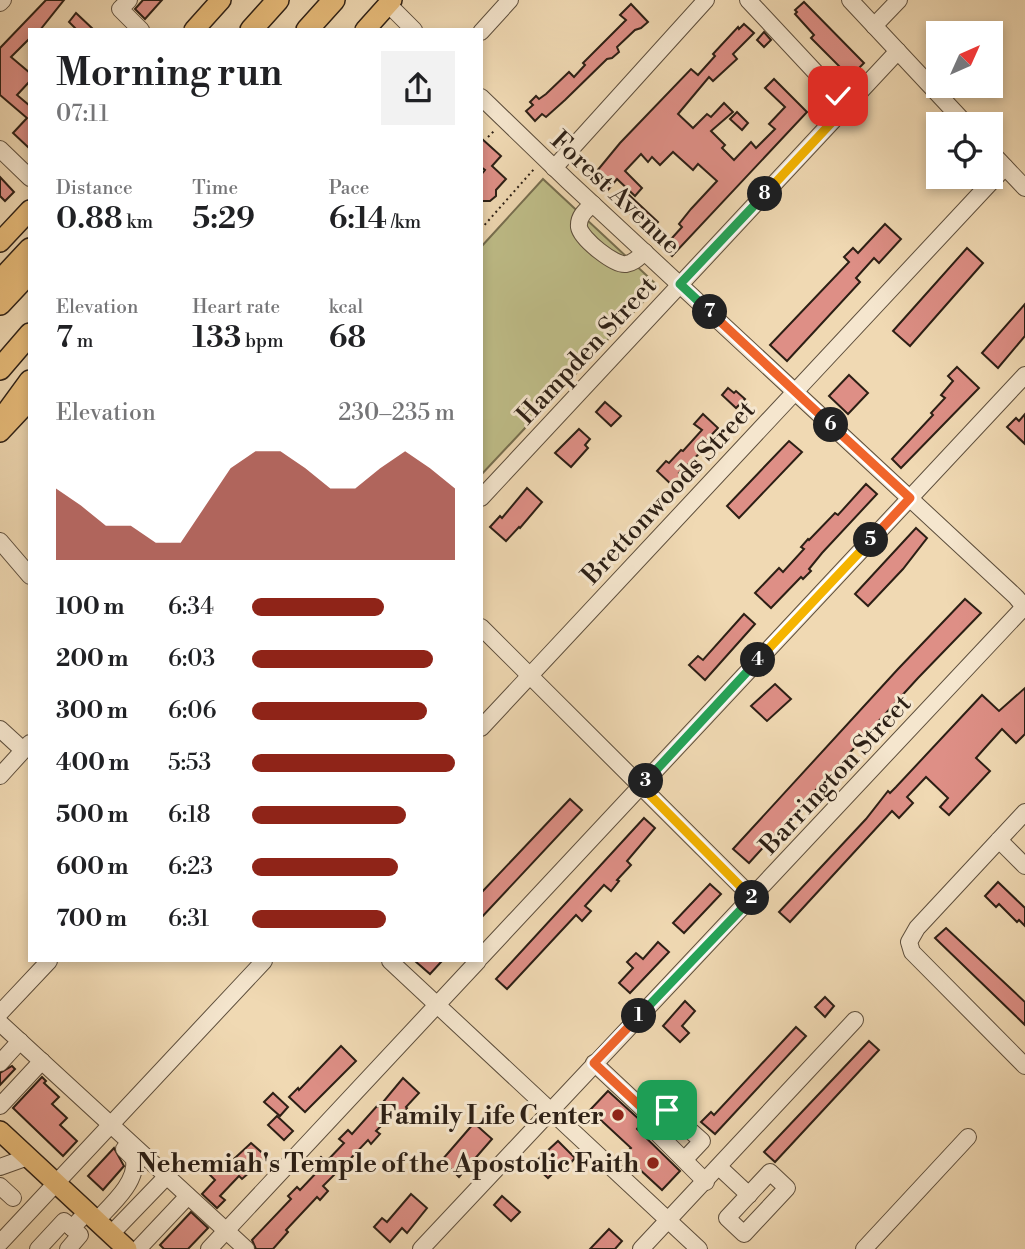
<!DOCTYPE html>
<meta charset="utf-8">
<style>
body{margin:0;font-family:"Libre Bodoni",serif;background:#f2f2f2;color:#202124;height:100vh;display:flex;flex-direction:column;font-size:26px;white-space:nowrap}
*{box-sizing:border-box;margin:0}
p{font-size:23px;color:#757577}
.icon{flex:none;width:38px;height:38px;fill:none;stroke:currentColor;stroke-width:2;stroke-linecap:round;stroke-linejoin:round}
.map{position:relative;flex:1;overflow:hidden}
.sheet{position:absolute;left:28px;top:28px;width:455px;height:934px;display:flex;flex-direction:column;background:#fff;border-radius:0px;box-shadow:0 4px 10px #0003}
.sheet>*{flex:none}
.needle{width:46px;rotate:45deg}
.buttons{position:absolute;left:926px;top:21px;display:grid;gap:14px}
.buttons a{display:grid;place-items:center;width:77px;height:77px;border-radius:0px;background:#fff;box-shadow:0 4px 10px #0003;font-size:35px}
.pin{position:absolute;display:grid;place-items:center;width:60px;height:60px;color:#fff;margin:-30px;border-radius:14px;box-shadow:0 4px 10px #0006}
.km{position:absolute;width:35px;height:35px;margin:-18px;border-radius:50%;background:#222;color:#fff;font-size:19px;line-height:35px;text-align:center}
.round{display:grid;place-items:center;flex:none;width:74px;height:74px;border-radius:0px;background:#f2f2f2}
.overview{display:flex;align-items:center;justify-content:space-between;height:119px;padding:0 28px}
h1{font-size:38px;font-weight:600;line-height:52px}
.stats{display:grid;grid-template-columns:repeat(3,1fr);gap:10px;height:119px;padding:7px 28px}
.stats div{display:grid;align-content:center}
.stats b{font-size:30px;font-weight:600}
.stats small{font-size:19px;font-weight:400}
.stats p{font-size:19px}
.chart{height:196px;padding:14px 28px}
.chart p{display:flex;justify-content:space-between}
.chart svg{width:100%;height:126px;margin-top:7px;fill:#8f2418;opacity:.7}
ul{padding:0 28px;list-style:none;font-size:23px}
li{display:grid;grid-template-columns:112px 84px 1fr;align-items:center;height:52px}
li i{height:18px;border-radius:9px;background:#8f2418}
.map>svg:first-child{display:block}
.green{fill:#bfbe89;stroke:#766e4f;stroke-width:2}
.building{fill:#de8f86;stroke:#2c1f15;stroke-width:2}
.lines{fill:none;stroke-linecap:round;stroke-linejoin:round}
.minor-casing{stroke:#5d4e3c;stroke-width:18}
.major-casing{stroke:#2c1f15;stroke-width:22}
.highway-casing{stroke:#2c1f15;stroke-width:24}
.path{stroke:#2c1f15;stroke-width:2;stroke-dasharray:2 3.5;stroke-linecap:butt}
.minor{stroke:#f5e6ce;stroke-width:16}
.major{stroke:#e8bc7a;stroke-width:19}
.highway{stroke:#e8bc7a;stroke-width:21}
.split-1-casing{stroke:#fff;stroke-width:14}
.split-2-casing{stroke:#fff;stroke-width:14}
.split-3-casing{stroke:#fff;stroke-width:14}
.split-4-casing{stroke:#fff;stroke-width:14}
.split-5-casing{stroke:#fff;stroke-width:14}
.split-6-casing{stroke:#fff;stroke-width:14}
.split-7-casing{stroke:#fff;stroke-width:14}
.split-8-casing{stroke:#fff;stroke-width:14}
.split-9-casing{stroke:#fff;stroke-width:14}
.split-1{stroke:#f0652b;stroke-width:9}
.split-2{stroke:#22a559;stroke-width:9}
.split-3{stroke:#f5b400;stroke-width:9}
.split-4{stroke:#22a559;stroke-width:9}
.split-5{stroke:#f5b400;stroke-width:9}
.split-6{stroke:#f0652b;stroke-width:9}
.split-7{stroke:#f0652b;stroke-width:9}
.split-8{stroke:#22a559;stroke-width:9}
.split-9{stroke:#f5b400;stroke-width:9}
.poi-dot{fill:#8f2418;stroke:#f5e6ce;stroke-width:2.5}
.labels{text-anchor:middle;stroke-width:6;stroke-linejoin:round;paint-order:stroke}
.street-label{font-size:26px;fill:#2c1f15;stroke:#f5e6ce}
.poi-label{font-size:26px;font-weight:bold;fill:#2c1f15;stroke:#f5e6ce;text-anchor:end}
</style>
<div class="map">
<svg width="1025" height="1249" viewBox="0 0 1025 1249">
<rect width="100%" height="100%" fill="#f0d9b3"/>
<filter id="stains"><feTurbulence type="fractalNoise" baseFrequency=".00286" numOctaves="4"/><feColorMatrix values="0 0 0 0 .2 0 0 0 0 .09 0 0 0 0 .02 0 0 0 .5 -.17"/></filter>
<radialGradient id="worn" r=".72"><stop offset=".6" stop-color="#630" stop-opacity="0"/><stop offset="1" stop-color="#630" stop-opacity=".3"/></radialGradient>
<path class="green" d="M543,179L658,286L481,475V247Z"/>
<g class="building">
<path d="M46,0H64L40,30H30V38L11,57L30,73V81L17,95L30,106V149L13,133L27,118L0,95V48Z"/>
<path d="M143,0H162L145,19L135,9Z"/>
<path d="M804,2L864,63L851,76L848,73L839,82L832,74L839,66L811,38L814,35L795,14L797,12L795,10Z"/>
<path d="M631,4L648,22L641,28L635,30L617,47L619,52L612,58L607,59L565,100L546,117L542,114L535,121L526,111L533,105L530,102L536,96L539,99L546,94L569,72L574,77L585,65L583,63L626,20L620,15Z"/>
<path d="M76,13L94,30H77L69,22Z"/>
<path d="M744,24L754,33L733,54L737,59L713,81L709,77L678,114L693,128L707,114L711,117L724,103L733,112L711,131L725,145L722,148L734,160L751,142L756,148L775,129L769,124L785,107L765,88L774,79L807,112L672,256L663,248L682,227L679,224L691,209L717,181L698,164L693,170L673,152L660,165L652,157L648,162L641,154L625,171L642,188L635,196L617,179L607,191L592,177L620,143L691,69L698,75L715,56L713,54L738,27L739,29Z"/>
<path d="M764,32L771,40L764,47L757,40Z"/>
<path d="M737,112L748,123L742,130L730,119Z"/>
<path d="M481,138L501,156L492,166L506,179L496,190V196L490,201H481V175L485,170L481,167Z"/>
<path d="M0,177L14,192L5,201L0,196Z"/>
<path d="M628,194L658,222L649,231L619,203Z"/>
<path d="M885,224L901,239L879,263L874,258L856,278L860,282L787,361L770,345L849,262L844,257L853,248L858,253Z"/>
<path d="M967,248L983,263L910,346L893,331Z"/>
<path d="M1025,304V336L998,368L982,353Z"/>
<path d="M957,367L979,388L901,468L892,459L933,415L931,413L945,398L941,395L953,381L948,376Z"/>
<path d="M849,375L868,393L848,414L829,396Z"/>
<path d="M728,388L734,393L736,391L745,399L736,408L722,395Z"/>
<path d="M605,402L621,416L611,426L596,412Z"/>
<path d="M703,414L718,428L704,443L707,446L679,473L682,476L673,486L657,471L666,461L669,463L681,450L683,451L702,430L694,424Z"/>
<path d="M1025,414V444L1007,427L1016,418L1019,421Z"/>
<path d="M579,429L590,439L585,445L588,448L571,467L555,453Z"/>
<path d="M789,441L802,452L739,518L727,506Z"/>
<path d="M866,484L877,494L822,553L809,569L811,571L803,579L801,577L771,608L755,593L779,568L783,572L804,549L801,547L808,539L809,540L835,513L838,515Z"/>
<path d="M527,488L542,502L520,528L519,527L506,541L490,527L500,516L502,518Z"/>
<path d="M916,528L927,538L903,569L868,606L855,594Z"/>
<path d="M965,599L981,613L918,678L749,863L733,849L898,669Z"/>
<path d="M744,614L755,624L705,680L689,665L698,656L703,660Z"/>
<path d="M775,684L791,699L767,721L751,706Z"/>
<path d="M1025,688V734L1016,743L1002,729L984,749L976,758L990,771L949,815L940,807L948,798L926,777L907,797L913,803L899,818L892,811L790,922L779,912L866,819L888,791L890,793L896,787L982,695L999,711Z"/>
<path d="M570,799L582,810L481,918V893Z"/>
<path d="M644,818L655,828L627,861L631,865L617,880L619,881L611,891L604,885L585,906L591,911L582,921L576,915L507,989L496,979Z"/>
<path d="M998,882L1025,908V926L1019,920L1017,922L999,904L996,907L985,896Z"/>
<path d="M710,884L721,894L684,933L673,923Z"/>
<path d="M946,928L1025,1002V1025L935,938Z"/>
<path d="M658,942L669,952L630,993L619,983L633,968L627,962L636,953L643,959Z"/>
<path d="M415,961H442L430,974Z"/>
<path d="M825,997L834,1006L825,1017L815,1007Z"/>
<path d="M685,1001L695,1011L682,1026L689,1033L680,1042L663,1026Z"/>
<path d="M796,1027L806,1036L715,1134L701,1122L711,1112L714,1115Z"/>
<path d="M869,1041L879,1050L775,1162L764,1152Z"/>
<path d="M341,1046L356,1061L305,1112L289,1097L298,1088L299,1090Z"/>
<path d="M12,1066L15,1069L0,1085V1073Z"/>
<path d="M42,1077L46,1081L44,1083L59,1097L52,1104L67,1118L60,1125L77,1141L63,1156L13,1108Z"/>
<path d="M403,1078L419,1093L406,1107L407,1108L399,1118L394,1113L376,1131L380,1134L371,1144L368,1140L350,1159L354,1163L346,1172L341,1168L323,1186L328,1191L320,1200L317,1197L286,1230L288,1232L273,1249H256L252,1240L291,1199L288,1196L297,1187L300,1190L318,1171L313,1166L321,1157L326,1162L344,1143L339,1139L348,1130L352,1134L377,1106L379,1107Z"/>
<path d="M608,1091L642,1122L637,1129L680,1171L662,1190L624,1155L631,1148L590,1110Z"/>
<path d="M273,1093L288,1107L280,1116L264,1102Z"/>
<path d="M277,1116L293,1131L284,1140L268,1125Z"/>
<path d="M474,1123L492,1139L459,1177L442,1160Z"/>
<path d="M558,1141L575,1158L567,1167L563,1163L548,1178L533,1164Z"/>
<path d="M251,1143L267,1157L242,1179L239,1176L220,1196L225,1200L217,1208L202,1194L215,1180L210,1175L218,1166L222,1170Z"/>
<path d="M114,1148L124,1166L103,1190L88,1176Z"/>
<path d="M411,1194L427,1208L407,1233L402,1228L390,1242L374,1227L382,1218L387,1222Z"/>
<path d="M502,1196L520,1212L511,1221L494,1205Z"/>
<path d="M191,1212L208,1228L188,1249H164L160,1245Z"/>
<path d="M609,1229L622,1241L615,1249H590Z"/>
</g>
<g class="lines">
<defs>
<g id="minor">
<path d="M129,0L120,9L141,30"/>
<path d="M748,0L847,106"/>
<path d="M850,0L966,124"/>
<path d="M0,3L3,0"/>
<path d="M388,4L414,30"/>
<path d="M874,26L899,0"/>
<path d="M481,32L510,0"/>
<path d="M481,97L568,181L1016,597L1025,608"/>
<path d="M0,149L30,178"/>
<path d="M990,151L1025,188"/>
<path d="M554,168L706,0"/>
<path d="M593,204C586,210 578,216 579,227C581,239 615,266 626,264C634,263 639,257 645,252"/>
<path d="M481,498L898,51"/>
<path d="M0,541L30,576"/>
<path d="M481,627L753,898"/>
<path d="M481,728L1005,167"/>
<path d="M0,729L23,750"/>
<path d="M0,776L30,743"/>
<path d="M1025,812L917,928L909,942L912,952L1025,1066"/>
<path d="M999,840L1025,866"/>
<path d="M481,957L1025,375"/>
<path d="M390,961L699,1249"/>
<path d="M0,1013L49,961"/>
<path d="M0,1023L246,1249"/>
<path d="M0,1063L20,1041"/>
<path d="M594,1063L656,1121L651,1127L706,1182"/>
<path d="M0,1106L42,1061"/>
<path d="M656,1121L667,1110L702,1141L685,1159"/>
<path d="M0,1167L28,1157"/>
<path d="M719,1167L749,1195"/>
<path d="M770,1172L787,1188L744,1234L727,1218Z"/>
<path d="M0,1186L13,1198"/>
<path d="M96,1221C111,1205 138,1182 134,1159L124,1149L126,1147"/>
<path d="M111,1234L167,1176"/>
<path d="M0,1243L264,961"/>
<path d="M38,1249L64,1221L72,1228"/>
<path d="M68,1249L80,1235L72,1228L87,1212"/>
<path d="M138,1249L188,1196"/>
<path d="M209,1249L478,961"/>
<path d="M421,1249L1025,606"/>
<path d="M641,1249L855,1020"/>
<path d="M864,1249L968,1137"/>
</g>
<g id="major">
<path d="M194,30L221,0"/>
<path d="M365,30L392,0"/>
<path d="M0,242L30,210"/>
<path d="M0,432L30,400"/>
<path d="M0,1131L127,1249"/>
</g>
<g id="highway">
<path d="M251,30L278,0"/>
<path d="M307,30L334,0"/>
<path d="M0,281L30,249"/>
<path d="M0,304L30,272"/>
<path d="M0,369L30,334"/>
<path d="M0,422L30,381"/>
</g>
</defs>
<use href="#minor" class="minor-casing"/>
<use href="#major" class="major-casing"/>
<use href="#highway" class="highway-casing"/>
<g class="path">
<path d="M488,137L495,130"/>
<path d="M481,229L534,169"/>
</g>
<use href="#minor" class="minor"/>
<use href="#major" class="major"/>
<use href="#highway" class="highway"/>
</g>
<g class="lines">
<defs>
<path id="split-1" d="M639,1016L594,1063L656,1121L667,1110"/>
<path id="split-2" d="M639,1016L752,898"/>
<path id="split-3" d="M646,781L641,786L752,898"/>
<path id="split-4" d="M646,781L758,660"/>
<path id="split-5" d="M758,660L871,540"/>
<path id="split-6" d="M831,425L910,498L871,540"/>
<path id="split-7" d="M710,312L831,425"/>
<path id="split-8" d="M710,312L680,284L765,194"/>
<path id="split-9" d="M765,194L847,106L838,96"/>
</defs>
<use href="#split-1" class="split-1-casing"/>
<use href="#split-2" class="split-2-casing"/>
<use href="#split-3" class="split-3-casing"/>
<use href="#split-4" class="split-4-casing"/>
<use href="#split-5" class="split-5-casing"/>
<use href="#split-6" class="split-6-casing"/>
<use href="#split-7" class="split-7-casing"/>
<use href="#split-8" class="split-8-casing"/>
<use href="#split-9" class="split-9-casing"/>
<use href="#split-1" class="split-1"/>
<use href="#split-2" class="split-2"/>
<use href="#split-3" class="split-3"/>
<use href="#split-4" class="split-4"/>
<use href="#split-5" class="split-5"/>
<use href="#split-6" class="split-6"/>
<use href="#split-7" class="split-7"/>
<use href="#split-8" class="split-8"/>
<use href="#split-9" class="split-9"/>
</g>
<g class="poi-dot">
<circle cx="618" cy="1115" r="7"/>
<circle cx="653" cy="1163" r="7"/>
</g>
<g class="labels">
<g class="street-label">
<text transform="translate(616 192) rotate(43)" y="9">Forest Avenue</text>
<text transform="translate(586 350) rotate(-47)" y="9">Hampden Street</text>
<text transform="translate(668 492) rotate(-47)" y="9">Brettonwoods Street</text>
<text transform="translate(835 774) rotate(-47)" y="9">Barrington Street</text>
</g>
<g class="poi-label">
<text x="604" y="1124">Family Life Center</text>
<text x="639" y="1172">Nehemiah's Temple of the Apostolic Faith</text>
</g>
</g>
<rect width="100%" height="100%" filter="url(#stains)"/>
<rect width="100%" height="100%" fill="url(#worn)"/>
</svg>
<div class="buttons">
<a><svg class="needle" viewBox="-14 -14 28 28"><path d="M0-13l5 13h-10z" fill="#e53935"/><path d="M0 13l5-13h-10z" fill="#757577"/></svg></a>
<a><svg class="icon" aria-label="locate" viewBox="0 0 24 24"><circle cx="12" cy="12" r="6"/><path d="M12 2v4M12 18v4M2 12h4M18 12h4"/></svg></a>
</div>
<div class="pin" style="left:667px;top:1110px;background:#1e9e55"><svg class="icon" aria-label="arrive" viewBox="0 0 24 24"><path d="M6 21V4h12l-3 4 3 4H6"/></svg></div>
<div class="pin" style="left:838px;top:96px;background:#d93025"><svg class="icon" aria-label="check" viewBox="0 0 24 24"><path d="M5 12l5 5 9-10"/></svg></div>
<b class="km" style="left:639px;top:1016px">1</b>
<b class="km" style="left:752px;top:898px">2</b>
<b class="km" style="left:646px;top:781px">3</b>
<b class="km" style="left:758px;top:660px">4</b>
<b class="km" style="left:871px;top:540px">5</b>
<b class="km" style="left:831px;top:425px">6</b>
<b class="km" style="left:710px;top:312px">7</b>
<b class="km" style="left:765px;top:194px">8</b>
<section class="sheet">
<div class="overview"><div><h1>Morning run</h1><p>07:11</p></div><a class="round"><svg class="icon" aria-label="share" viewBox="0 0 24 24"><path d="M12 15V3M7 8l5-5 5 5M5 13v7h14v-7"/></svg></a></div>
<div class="stats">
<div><p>Distance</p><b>0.88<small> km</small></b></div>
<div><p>Time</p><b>5:29</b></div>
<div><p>Pace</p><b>6:14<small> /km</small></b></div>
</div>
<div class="stats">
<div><p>Elevation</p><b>7<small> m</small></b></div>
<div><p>Heart rate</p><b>133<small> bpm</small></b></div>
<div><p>kcal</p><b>68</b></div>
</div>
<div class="chart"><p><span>Elevation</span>230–235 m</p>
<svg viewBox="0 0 160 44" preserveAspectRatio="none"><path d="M0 44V19L10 25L20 32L30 32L40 38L50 38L60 25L70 12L80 6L90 6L100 12L110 19L120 19L130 12L140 6L150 12L160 19V44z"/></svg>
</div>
<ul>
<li><b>100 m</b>6:34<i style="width:65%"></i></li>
<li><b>200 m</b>6:03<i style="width:89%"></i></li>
<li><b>300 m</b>6:06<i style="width:86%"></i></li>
<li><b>400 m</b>5:53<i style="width:100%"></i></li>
<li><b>500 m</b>6:18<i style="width:76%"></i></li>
<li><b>600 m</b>6:23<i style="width:72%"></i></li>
<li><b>700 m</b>6:31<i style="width:66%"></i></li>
</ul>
</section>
</div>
